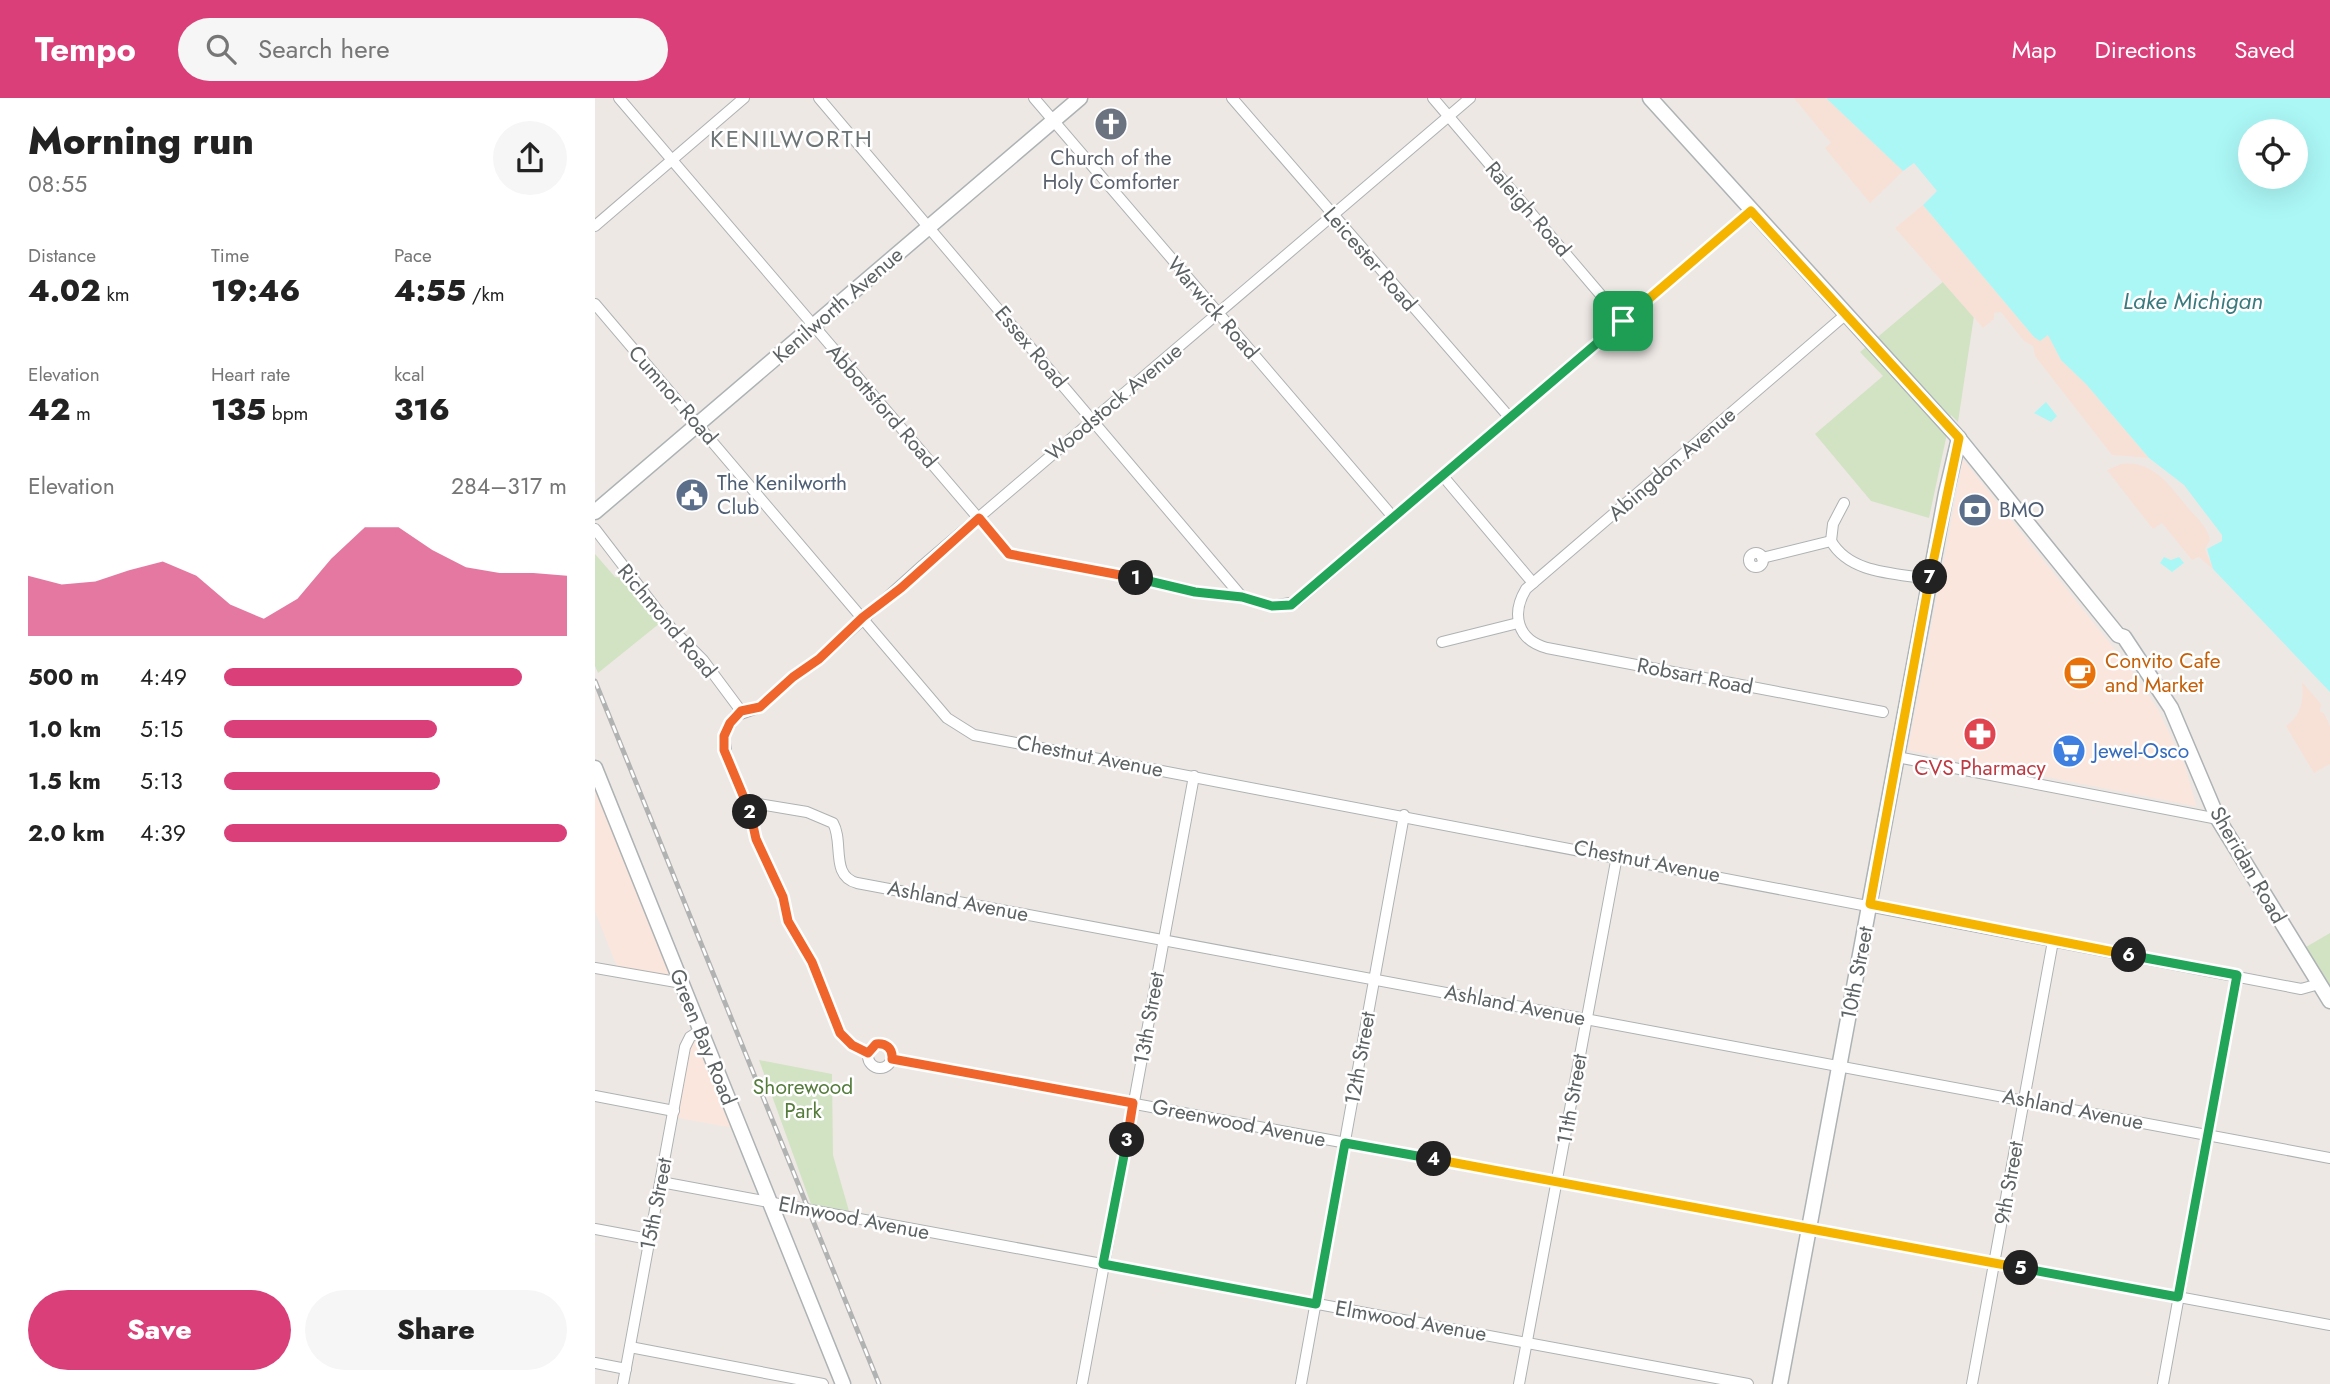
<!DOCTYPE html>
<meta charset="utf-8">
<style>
body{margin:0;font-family:Jost,sans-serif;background:#f6f6f6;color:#222;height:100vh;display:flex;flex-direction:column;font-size:26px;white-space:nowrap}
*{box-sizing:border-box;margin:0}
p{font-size:23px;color:#767676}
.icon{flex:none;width:38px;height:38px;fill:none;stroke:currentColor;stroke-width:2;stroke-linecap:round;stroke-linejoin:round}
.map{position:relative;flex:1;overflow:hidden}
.side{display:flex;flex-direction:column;background:#fff;width:595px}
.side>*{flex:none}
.buttons{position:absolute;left:1643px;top:21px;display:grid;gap:14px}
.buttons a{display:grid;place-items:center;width:70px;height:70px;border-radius:50%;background:#fff;box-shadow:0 7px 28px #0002;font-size:35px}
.pin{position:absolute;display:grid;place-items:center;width:60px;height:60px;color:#fff;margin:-30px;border-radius:14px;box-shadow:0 4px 10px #0006}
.km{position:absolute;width:35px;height:35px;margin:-18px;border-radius:50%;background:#222;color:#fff;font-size:19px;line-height:35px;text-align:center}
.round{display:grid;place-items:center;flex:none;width:74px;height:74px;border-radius:37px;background:#f6f6f6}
.overview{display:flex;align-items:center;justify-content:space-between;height:119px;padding:0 28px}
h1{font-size:38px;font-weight:800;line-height:52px}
.figures{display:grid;grid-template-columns:repeat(3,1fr);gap:10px;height:119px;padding:7px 28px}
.figures div{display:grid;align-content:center}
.figures b{font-size:30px;font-weight:800}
.figures small{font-size:19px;font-weight:400}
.figures p{font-size:19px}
.chart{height:196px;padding:14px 28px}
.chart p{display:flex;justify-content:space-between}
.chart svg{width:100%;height:126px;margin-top:7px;fill:#da3f79;opacity:.7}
.primary-button{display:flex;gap:14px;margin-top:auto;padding:14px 28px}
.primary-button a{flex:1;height:80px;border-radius:42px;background:#da3f79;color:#fff;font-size:28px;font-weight:800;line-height:80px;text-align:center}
.primary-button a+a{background:#f6f6f6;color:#222}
ul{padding:0 28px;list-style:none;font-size:23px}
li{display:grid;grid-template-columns:112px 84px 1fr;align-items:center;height:52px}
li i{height:18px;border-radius:9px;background:#da3f79}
header{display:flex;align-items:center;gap:42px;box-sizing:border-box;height:98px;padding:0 35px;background:#da3f79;color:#fff}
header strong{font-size:33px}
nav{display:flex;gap:38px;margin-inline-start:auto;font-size:24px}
.search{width:490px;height:63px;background:#f6f6f6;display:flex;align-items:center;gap:18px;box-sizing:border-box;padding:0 24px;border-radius:38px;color:#767676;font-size:26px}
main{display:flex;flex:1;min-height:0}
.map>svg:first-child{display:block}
.commercial{fill:#fbe6dd}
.green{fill:#d2e3c3}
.sand{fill:#f7e1d6}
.water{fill:#abf7f6;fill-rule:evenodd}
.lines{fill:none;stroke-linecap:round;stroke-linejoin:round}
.street-casing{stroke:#aeb2b3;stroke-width:12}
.secondary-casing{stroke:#adb3b4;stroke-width:17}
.street{stroke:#fff;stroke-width:10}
.secondary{stroke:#fff;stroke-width:14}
.rail-casing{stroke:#b1b2b2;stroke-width:5}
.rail{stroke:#fff;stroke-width:2.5;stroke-dasharray:8;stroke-linecap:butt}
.split-1-casing{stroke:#fff;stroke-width:14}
.split-2-casing{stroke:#fff;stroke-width:14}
.split-3-casing{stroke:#fff;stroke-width:14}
.split-4-casing{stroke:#fff;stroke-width:14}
.split-5-casing{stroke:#fff;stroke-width:14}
.split-6-casing{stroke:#fff;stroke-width:14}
.split-7-casing{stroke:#fff;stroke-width:14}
.split-8-casing{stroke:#fff;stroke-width:14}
.split-1{stroke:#22a559;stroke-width:9}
.split-2{stroke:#f0652b;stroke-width:9}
.split-3{stroke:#f0652b;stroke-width:9}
.split-4{stroke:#22a559;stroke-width:9}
.split-5{stroke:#f5b400;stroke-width:9}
.split-6{stroke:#22a559;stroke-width:9}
.split-7{stroke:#f5b400;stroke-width:9}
.split-8{stroke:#f5b400;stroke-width:9}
.labels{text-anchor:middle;stroke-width:5;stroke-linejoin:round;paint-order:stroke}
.worship-label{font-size:21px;fill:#5b616d;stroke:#fff}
.street-label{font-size:21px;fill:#5d6364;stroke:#fff}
.service-label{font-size:21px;fill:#4e5e75;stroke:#fff;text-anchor:start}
.food-label{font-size:21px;fill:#c56008;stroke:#fff;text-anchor:start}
.shop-label{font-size:21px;fill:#366cbe;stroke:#fff;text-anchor:start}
.health-label{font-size:21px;fill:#be3a42;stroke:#fff}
.park-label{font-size:21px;fill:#557c3b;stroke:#fff}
.water-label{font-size:23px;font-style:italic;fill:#3a7a7e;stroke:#fff}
.quarter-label{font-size:24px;letter-spacing:2px;fill:#6e7576;stroke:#fff}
</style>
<header>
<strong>Tempo</strong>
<div class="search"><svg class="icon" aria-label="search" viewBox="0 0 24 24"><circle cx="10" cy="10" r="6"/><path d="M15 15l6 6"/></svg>Search here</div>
<nav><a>Map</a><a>Directions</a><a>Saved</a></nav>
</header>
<main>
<section class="side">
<div class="overview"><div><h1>Morning run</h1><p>08:55</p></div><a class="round"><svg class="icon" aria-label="share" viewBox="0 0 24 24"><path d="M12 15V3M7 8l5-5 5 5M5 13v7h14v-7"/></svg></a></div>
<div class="figures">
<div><p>Distance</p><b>4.02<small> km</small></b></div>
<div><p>Time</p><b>19:46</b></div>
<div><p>Pace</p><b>4:55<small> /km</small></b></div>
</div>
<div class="figures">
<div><p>Elevation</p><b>42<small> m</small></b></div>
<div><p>Heart rate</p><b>135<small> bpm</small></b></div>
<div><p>kcal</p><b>316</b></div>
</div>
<div class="chart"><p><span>Elevation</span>284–317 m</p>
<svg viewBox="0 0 160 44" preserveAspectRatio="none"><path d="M0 44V23L10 26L20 25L30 21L40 18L50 23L60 33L70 38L80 31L90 17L100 6L110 6L120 14L130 20L140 22L150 22L160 23V44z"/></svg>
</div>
<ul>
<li><b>500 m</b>4:49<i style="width:87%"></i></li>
<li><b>1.0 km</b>5:15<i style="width:62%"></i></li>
<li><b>1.5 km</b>5:13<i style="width:63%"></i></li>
<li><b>2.0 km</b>4:39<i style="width:100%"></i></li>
</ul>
<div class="primary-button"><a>Save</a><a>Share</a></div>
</section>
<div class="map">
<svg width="1735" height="1286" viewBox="0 0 1735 1286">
<rect width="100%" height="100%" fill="#eee8e5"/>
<g class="commercial">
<path d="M1368,362L1536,572L1562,610L1590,668L1601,708L1313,652Z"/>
<path d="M0,690L79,882L23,871L0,813Z"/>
<path d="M99,939L139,1030L79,1019L92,949Z"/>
</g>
<g class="green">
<path d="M1349,183L1379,218L1363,324L1356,317L1334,420L1276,403L1220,336L1288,278L1265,254Z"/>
<path d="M0,456L20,479L31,480L65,525L3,575L0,568Z"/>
<path d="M1735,835V887L1711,849Z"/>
<path d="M164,962L237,976L238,1057L254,1113L216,1106Z"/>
</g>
<g class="sand">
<path d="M1199,0H1231L1308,73L1275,105L1230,50L1236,45Z"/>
<path d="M1328,107L1439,239L1453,236L1466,262L1491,286L1554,360L1517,357L1440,258L1438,248L1429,243L1406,214L1399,215V221L1388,230L1300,130Z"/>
<path d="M1526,366C1560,362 1575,389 1594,411C1602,420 1613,430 1615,442L1610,451L1618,471L1604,459L1597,462L1567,425L1558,431L1512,372Z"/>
<path d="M1707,584L1726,606L1725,614L1729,615L1735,628V666L1719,675L1691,628C1706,618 1709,602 1707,584Z"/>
</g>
<g class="water">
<path d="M1231,0H1735V594L1618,471L1612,451L1627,443V437L1589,387L1554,360L1491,286L1466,262L1453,237L1445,243L1439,239L1328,107L1342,93L1319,65L1308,73ZM1656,33H1701V79H1656Z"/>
<path d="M1451,304L1462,318L1456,324L1439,315Z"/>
<path d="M1569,459L1576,462L1584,459L1589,465L1577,474L1565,465Z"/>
</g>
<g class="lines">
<defs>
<g id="street">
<path d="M24,0L414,456L548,481L600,494L647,499L677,508L701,504L1156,113"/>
<path d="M224,0L647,499"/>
<path d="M439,0L798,419"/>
<path d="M637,0L915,320"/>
<path d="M838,0L1028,223"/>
<path d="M0,128L149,0"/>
<path d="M0,206L352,620L379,637L1706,891L1724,886"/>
<path d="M1250,217L931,491C916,516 922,542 952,550L1288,614"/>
<path d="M847,377L938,485"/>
<path d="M0,431L76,530L108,562L146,613"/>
<path d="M1236,443L1238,426L1249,405"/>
<circle cx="1161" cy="462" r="7"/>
<path d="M1167,460L1236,443C1255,476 1300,475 1335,481"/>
<path d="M847,544L923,525"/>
<path d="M1302,659L1623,721"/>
<path d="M152,704L212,714L238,725C249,744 235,778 262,785L1735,1060"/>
<path d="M0,870L87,885"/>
<circle cx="285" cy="958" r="12"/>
<path d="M273,955L257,947L245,935L217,864L193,823L188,798L161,741L152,704L132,660L129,638L140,618L165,609L198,579L224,561L328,467L875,0"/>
<path d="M297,961L1735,1227"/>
<path d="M0,998L79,1013"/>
<path d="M66,1084L1153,1286"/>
<path d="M0,1131L54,1141"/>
<path d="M35,1249L228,1286"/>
<path d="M0,1265L31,1271"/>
<path d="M28,1286L90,949L95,939L106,932"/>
<path d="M487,1286L599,678"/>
<path d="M706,1286L809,717"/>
<path d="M924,1286L1022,758"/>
<path d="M1377,1286L1458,843"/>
<path d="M1568,1286L1642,877"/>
</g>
<g id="secondary">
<path d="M1055,0L1361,337L1523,537L1529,539L1576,610L1623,721L1735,903"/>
<path d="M0,414L485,0"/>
<path d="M0,670L248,1286"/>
<path d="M1185,1286L1351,395L1364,340"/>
</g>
</defs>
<use href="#street" class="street-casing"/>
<use href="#secondary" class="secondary-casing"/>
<use href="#street" class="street"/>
<use href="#secondary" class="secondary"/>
<defs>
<path id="rail" d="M0,583L284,1286"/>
</defs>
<use href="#rail" class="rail-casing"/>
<use href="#rail" class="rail"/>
</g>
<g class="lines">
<defs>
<path id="split-1" d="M541,480L600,494L647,499L677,508L696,507L1028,223"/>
<path id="split-2" d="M155,714L129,652V638L135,625L146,613L165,609L198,579L224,561L268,519L306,490L384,420L414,456L541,480"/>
<path id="split-3" d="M155,714L161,741L188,799L193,823L217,864L245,935L257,947L273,955L281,946C291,945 298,950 297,961L538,1005L532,1042"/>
<path id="split-4" d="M532,1042L508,1166L721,1206L750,1045L839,1061"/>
<path id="split-5" d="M839,1061L1426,1170"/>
<path id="split-6" d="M1426,1170L1583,1199L1642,877L1534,857"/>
<path id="split-7" d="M1335,479L1275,806L1534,857"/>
<path id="split-8" d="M1028,223L1156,113L1364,340L1335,479"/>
</defs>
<use href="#split-1" class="split-1-casing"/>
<use href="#split-2" class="split-2-casing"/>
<use href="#split-3" class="split-3-casing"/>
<use href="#split-4" class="split-4-casing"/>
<use href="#split-5" class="split-5-casing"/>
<use href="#split-6" class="split-6-casing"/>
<use href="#split-7" class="split-7-casing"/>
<use href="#split-8" class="split-8-casing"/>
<use href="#split-1" class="split-1"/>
<use href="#split-2" class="split-2"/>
<use href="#split-3" class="split-3"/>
<use href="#split-4" class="split-4"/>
<use href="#split-5" class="split-5"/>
<use href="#split-6" class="split-6"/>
<use href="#split-7" class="split-7"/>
<use href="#split-8" class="split-8"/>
</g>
<defs>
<symbol id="church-disc" viewBox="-11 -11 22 22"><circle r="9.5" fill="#6b7280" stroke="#fff"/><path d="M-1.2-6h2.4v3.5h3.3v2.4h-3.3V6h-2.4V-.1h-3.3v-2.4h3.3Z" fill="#fff"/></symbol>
<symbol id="civic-disc" viewBox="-11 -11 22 22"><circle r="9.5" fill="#5c6f8a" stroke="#fff"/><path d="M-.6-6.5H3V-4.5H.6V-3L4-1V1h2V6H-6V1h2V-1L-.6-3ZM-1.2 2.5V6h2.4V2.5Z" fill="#fff"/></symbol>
<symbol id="bank-disc" viewBox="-11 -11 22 22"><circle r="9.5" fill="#5c6f8a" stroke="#fff"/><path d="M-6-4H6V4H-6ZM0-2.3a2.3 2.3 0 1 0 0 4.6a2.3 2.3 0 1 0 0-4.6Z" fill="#fff"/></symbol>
<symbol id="cafe-disc" viewBox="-11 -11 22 22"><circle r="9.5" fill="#e8710a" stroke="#fff"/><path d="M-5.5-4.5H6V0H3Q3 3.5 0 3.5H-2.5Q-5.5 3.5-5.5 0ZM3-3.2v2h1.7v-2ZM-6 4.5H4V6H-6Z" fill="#fff"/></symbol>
<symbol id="pharmacy-disc" viewBox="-11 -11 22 22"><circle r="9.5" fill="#e0444e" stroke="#fff"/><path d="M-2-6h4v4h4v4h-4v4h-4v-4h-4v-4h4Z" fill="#fff"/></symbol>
<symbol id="supermarket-disc" viewBox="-11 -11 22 22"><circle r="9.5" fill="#3f7fe0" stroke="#fff"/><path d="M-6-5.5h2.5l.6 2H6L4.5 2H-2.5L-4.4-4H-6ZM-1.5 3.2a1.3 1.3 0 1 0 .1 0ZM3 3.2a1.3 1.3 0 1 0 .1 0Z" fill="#fff"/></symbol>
</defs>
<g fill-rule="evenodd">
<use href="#church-disc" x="497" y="7" width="38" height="38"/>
<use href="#civic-disc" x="78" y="378" width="38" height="38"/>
<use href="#bank-disc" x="1361" y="393" width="38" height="38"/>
<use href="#cafe-disc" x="1466" y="556" width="38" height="38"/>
<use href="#pharmacy-disc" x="1366" y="617" width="38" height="38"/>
<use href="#supermarket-disc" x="1455" y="634" width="38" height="38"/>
</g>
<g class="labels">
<g class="worship-label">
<text x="516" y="67">Church of the<tspan x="516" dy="24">Holy Comforter</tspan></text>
</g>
<g class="street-label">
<text transform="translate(933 111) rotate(49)" y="7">Raleigh Road</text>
<text transform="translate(775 161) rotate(49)" y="7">Leicester Road</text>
<text transform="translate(243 207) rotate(-41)" y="7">Kenilworth Avenue</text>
<text transform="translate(618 210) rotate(49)" y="7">Warwick Road</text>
<text transform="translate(436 249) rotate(50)" y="7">Essex Road</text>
<text transform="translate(78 297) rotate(49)" y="7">Cumnor Road</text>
<text transform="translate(519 304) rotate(-40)" y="7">Woodstock Avenue</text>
<text transform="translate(287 308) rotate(49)" y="7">Abbottsford Road</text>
<text transform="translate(1077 366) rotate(-41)" y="7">Abingdon Avenue</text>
<text transform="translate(72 523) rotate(50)" y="7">Richmond Road</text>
<text transform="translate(1100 578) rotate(11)" y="7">Robsart Road</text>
<text transform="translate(495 658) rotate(11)" y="7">Chestnut Avenue</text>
<text transform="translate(1052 763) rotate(11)" y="7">Chestnut Avenue</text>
<text transform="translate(1653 767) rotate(60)" y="7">Sheridan Road</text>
<text transform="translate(363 803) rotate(11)" y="7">Ashland Avenue</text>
<text transform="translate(1262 875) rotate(-79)" y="7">10th Street</text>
<text transform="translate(920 907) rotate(11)" y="7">Ashland Avenue</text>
<text transform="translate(554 920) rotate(-80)" y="7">13th Street</text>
<text transform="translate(108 939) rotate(68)" y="7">Green Bay Road</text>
<text transform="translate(765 960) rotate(-80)" y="7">12th Street</text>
<text transform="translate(977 1001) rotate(-80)" y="7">11th Street</text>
<text transform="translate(1478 1011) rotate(11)" y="7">Ashland Avenue</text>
<text transform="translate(644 1025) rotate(11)" y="7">Greenwood Avenue</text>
<text transform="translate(1414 1085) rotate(-80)" y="7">9th Street</text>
<text transform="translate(61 1106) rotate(-79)" y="7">15th Street</text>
<text transform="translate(259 1120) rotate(11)" y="7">Elmwood Avenue</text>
<text transform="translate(816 1223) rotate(10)" y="7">Elmwood Avenue</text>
</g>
<g class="service-label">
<text x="122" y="392">The Kenilworth<tspan x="122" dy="24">Club</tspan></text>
<text x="1404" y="419">BMO</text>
</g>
<g class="food-label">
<text x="1510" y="570">Convito Cafe<tspan x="1510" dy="24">and Market</tspan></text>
</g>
<g class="shop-label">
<text x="1498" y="660">Jewel-Osco</text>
</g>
<g class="health-label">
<text x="1385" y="677">CVS Pharmacy</text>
</g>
<g class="park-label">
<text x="208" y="996">Shorewood<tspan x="208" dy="24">Park</tspan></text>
</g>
<g class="water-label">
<text x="1598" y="211">Lake Michigan</text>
</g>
<g class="quarter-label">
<text x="197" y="49">KENILWORTH</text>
</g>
</g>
</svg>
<div class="buttons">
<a><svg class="icon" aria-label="locate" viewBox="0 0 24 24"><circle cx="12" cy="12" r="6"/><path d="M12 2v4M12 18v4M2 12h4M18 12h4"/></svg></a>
</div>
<div class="pin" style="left:1028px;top:223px;background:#1e9e55"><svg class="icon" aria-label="arrive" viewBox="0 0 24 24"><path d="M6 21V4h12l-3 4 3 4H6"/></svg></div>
<b class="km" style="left:541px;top:480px">1</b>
<b class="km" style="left:155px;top:714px">2</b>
<b class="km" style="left:532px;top:1042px">3</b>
<b class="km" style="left:839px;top:1061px">4</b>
<b class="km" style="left:1426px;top:1170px">5</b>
<b class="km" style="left:1534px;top:857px">6</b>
<b class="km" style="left:1335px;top:479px">7</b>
</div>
</main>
